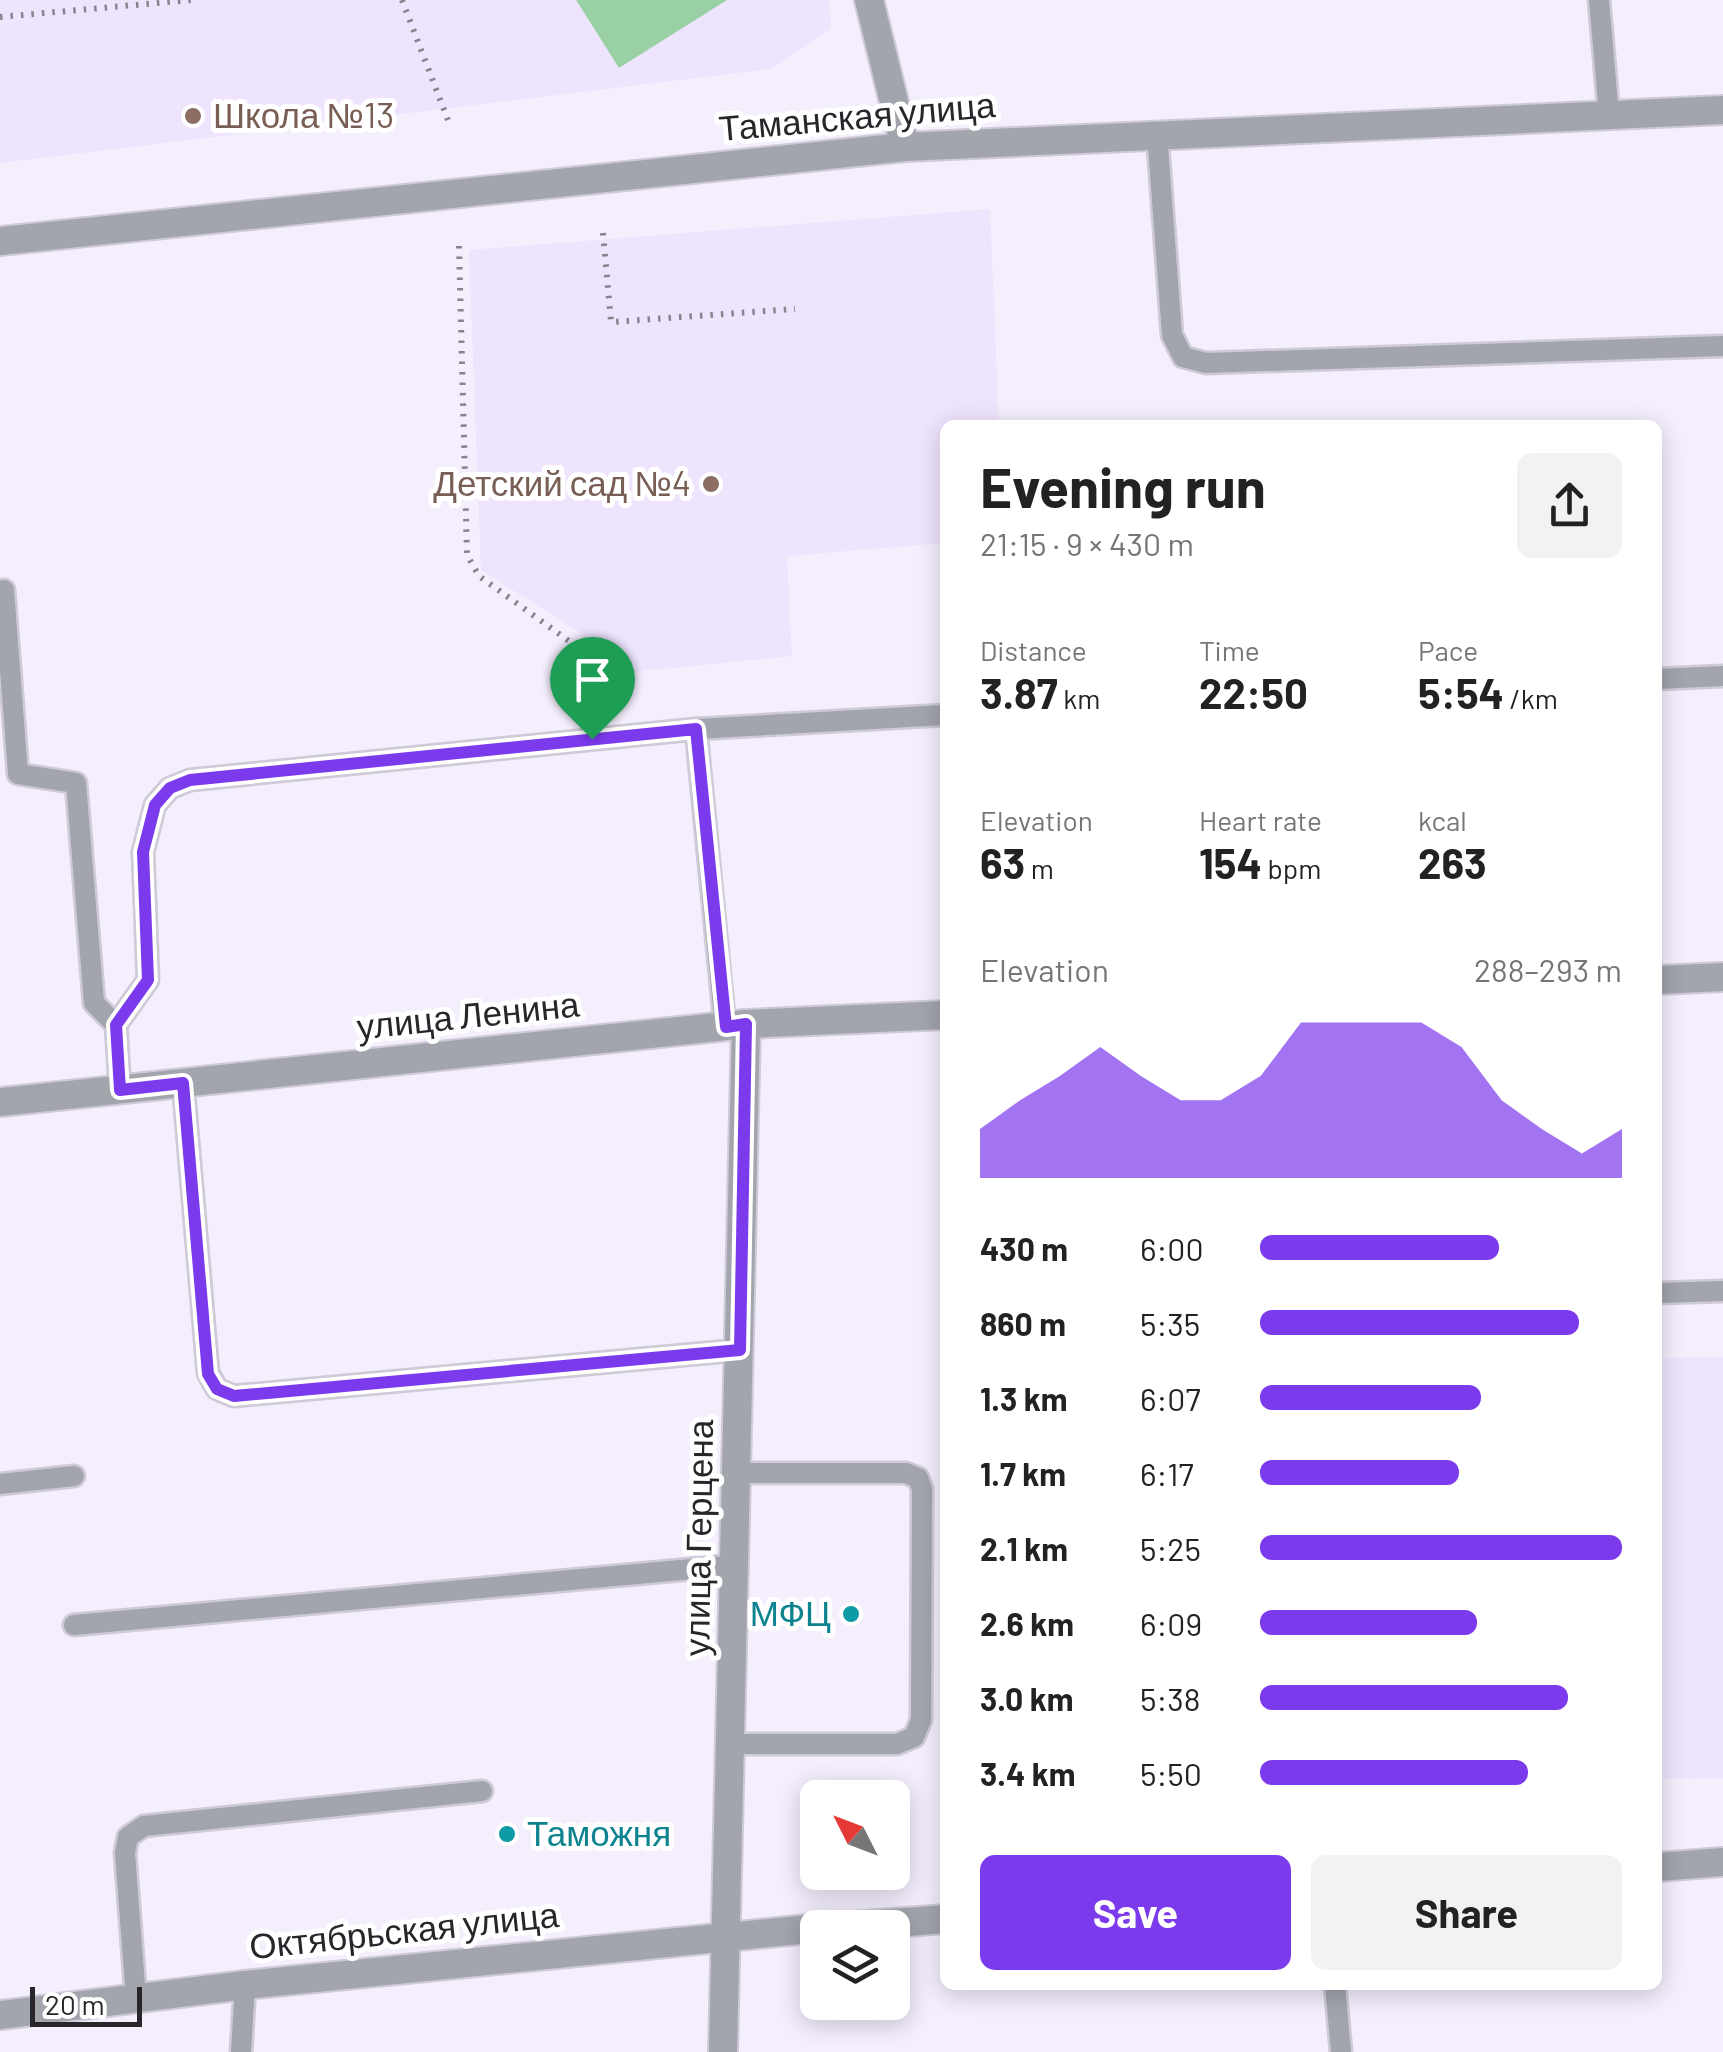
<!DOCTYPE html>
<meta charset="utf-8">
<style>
body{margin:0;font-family:Barlow,sans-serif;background:#f2f2f2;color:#222;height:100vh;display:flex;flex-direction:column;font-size:38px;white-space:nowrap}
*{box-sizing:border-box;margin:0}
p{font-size:32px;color:#767676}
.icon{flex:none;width:55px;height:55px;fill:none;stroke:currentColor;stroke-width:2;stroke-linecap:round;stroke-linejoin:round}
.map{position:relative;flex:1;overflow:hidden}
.sheet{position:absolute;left:940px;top:420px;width:722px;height:1570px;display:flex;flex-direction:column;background:#fff;border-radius:15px;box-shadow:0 5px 25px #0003}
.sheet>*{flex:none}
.needle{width:65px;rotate:312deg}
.tools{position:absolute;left:800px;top:1780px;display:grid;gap:20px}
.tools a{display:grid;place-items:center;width:110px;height:110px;border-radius:15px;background:#fff;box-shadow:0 5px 25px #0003;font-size:50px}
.scale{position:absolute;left:30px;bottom:25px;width:112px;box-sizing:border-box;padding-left:10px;border:5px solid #28252b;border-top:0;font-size:28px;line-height:35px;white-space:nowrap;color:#28252b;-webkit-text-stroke:8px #fff;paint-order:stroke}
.pin{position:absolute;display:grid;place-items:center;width:85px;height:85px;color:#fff;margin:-102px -42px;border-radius:50% 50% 50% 0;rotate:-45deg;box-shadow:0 0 10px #0007}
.pin .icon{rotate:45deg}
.round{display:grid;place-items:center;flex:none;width:105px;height:105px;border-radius:15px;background:#f2f2f2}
.summary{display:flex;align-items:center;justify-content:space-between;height:170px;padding:0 40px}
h1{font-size:55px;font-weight:700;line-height:75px}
.stats{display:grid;grid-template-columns:repeat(3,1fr);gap:15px;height:170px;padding:10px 40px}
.stats div{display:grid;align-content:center}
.stats b{font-size:42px;font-weight:700}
.stats small{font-size:28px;font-weight:400}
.stats p{font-size:28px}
.chart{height:280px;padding:20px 40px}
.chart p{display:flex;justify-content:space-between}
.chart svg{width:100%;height:180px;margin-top:10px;fill:#7c3aed;opacity:.7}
.cta{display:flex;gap:20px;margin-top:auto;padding:20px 40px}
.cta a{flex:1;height:115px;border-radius:15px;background:#7c3aed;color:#fff;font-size:40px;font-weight:700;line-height:115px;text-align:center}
.cta a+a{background:#f2f2f2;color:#222}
ul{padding:0 40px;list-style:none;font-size:32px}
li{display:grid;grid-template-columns:160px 120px 1fr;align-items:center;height:75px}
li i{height:25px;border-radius:12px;background:#7c3aed}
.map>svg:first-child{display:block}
.built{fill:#efe4fe}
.green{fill:#99d1a4}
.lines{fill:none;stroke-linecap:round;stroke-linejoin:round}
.service-casing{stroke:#cfcad7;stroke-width:25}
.minor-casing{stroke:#cfcad7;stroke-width:32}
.tertiary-casing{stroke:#cfcad7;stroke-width:32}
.path{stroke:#88838d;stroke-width:6;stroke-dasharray:2.5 8;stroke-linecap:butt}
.service{stroke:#a3a5ad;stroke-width:20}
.minor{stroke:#a3a5ad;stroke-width:28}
.tertiary{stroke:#a3a5ad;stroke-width:28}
.route-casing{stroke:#fff;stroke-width:20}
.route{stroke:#7c3aed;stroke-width:12}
.education-dot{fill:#8d6e63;stroke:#fff;stroke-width:4}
.culture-dot{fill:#0f9aa8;stroke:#fff;stroke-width:4}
.labels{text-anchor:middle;stroke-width:10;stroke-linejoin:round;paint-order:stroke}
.education-label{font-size:35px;fill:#785e54;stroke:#fff;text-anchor:start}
.street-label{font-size:35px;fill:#28252b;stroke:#fff}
.culture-label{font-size:35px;fill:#0d838f;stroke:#fff;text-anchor:end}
</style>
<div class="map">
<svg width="1723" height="2052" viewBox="0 0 1723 2052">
<rect width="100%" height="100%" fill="#f4eefd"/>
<g class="built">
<path d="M0,0H830L831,29L771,69L0,163Z"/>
<path d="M990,209L999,425H945V543L787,556L792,656L593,676L587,637L481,570L469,250Z"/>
<path d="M1723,1357V1778L1658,1779V1358Z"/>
</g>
<path class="green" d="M576,0H727L619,68Z"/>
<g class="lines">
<defs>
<g id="service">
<path d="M1599,0L1609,115"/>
<path d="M1157,133L1172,335L1183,357L1206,363L1723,346"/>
<path d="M4,590L18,774L76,783L94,1003L116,1025L120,1090"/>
<path d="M1658,679L1723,676"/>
<path d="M696,729L945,715"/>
<path d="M116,1025L148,980L143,852L155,805L170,788L190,780L696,729L725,1027"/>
<path d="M183,1083L208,1373L217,1389L234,1396L740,1350"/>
<path d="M1658,1293L1723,1291"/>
<path d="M0,1484L74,1476"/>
<path d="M74,1625L736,1565"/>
<path d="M732,1744H897L914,1737L921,1720L922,1489L918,1478L906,1473H737"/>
<path d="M1335,1985L1341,2052"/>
<path d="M136,1999L125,1853L128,1837L144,1826L482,1791"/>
<path d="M241,2052L245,1985"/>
</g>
<g id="minor">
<path d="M869,0L905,147"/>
<path d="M0,241L905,147L1723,110"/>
<path d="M1658,1867L1723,1862"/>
<path d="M829,1928L945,1919"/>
<path d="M0,2015L245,1985L818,1928"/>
<path d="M723,2052L746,1024"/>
</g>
<g id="tertiary">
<path d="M1658,980L1723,977"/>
<path d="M0,1102L746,1024L945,1015"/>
</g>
</defs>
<use href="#service" class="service-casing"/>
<use href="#minor" class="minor-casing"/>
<use href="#tertiary" class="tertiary-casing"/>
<g class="path">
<path d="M402,0L449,123"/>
<path d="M0,17L191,0"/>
<path d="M603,233L611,322L795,309"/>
<path d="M459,246L467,555L479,576L580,649L589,714"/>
</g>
<use href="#service" class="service"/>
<use href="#minor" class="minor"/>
<use href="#tertiary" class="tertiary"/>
</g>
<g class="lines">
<defs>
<path id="route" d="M696,729L726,1027L746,1024L740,1350L234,1396L217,1389L208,1374L183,1083L120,1090L116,1025L148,980L143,852L155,805L170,788L190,780Z"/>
</defs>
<use href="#route" class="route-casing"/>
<use href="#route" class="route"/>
</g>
<g class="education-dot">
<circle cx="193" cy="116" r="10"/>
<circle cx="711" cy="484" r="10"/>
</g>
<g class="culture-dot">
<circle cx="851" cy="1614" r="10"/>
<circle cx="507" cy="1834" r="10"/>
</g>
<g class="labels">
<g class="education-label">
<text x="213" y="128">Школа №13</text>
<text x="691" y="496" text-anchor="end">Детский сад №4</text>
</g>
<g class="street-label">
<text transform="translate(857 117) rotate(-5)" y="12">Таманская улица</text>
<text transform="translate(468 1016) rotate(-6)" y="12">улица Ленина</text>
<text transform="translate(699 1538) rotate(-89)" y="12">улица Герцена</text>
<text transform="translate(404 1931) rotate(-6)" y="12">Октябрьская улица</text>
</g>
<g class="culture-label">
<text x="831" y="1626">МФЦ</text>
<text x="527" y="1846" text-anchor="start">Таможня</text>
</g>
</g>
</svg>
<div class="tools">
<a><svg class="needle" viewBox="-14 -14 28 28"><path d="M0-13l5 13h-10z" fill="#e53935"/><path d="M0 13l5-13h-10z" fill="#767676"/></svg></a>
<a><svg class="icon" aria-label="layers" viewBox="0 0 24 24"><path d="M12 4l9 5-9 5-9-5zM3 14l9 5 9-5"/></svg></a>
</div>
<div class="scale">20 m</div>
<div class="pin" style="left:592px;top:739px;background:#1e9e55"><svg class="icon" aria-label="arrive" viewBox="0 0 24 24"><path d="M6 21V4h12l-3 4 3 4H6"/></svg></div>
<section class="sheet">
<div class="summary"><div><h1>Evening run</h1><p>21:15 · 9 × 430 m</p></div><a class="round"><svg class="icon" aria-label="share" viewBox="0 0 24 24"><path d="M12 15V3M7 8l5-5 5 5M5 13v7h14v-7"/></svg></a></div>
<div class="stats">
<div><p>Distance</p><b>3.87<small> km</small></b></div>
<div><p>Time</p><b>22:50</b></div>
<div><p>Pace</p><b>5:54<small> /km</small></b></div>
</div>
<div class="stats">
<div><p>Elevation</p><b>63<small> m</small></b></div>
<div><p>Heart rate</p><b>154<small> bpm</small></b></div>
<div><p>kcal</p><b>263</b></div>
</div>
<div class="chart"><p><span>Elevation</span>288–293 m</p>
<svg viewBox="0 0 160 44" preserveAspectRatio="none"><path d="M0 44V32L10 25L20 19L30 12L40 19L50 25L60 25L70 19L80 6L90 6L100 6L110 6L120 12L130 25L140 32L150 38L160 32V44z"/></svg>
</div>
<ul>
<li><b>430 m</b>6:00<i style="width:66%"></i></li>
<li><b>860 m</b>5:35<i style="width:88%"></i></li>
<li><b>1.3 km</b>6:07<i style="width:61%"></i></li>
<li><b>1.7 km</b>6:17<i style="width:55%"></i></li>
<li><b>2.1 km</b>5:25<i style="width:100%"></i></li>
<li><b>2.6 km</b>6:09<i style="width:60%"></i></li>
<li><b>3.0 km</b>5:38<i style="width:85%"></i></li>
<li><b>3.4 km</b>5:50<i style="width:74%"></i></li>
</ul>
<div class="cta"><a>Save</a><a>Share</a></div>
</section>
</div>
